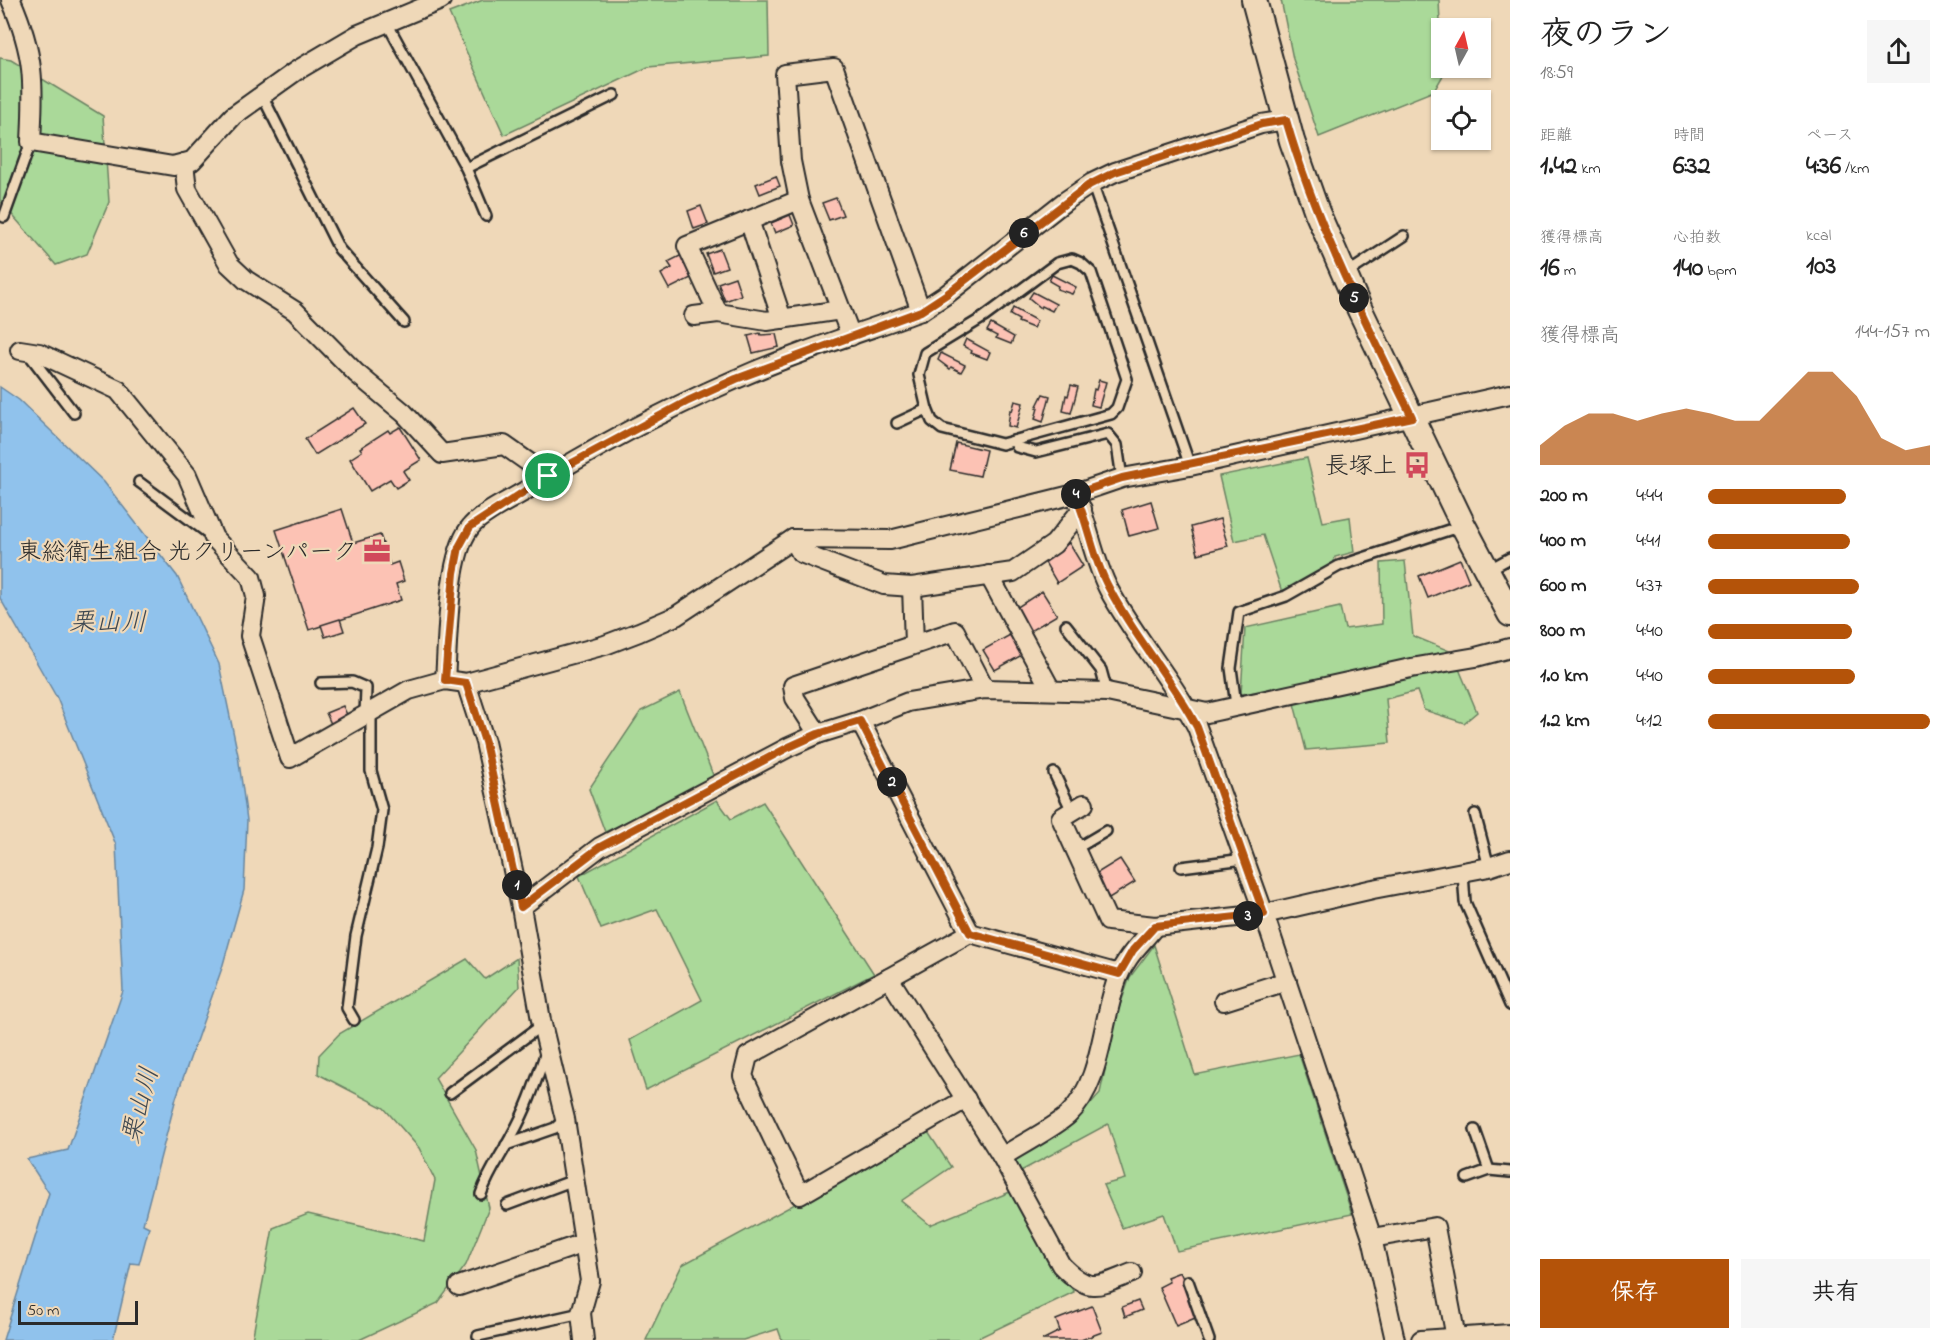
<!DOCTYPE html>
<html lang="ja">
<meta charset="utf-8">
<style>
body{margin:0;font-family:"Indie Flower","Klee One",sans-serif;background:#f6f6f6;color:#222;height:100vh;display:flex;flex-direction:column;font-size:22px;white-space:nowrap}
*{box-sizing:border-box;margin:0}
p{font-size:20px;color:#767676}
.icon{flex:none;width:33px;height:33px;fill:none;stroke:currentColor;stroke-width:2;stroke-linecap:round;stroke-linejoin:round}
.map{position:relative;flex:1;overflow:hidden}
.details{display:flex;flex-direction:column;background:#fff;width:450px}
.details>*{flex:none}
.needle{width:39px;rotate:8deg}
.controls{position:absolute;left:1431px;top:18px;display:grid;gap:12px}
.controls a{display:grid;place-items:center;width:60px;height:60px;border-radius:0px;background:#fff;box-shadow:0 2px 4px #0004;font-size:30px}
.scale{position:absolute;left:18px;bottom:15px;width:120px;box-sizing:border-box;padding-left:6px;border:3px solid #2b2b2b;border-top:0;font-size:16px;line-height:21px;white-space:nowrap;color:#2b2b2b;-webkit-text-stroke:4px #efd8b8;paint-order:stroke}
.pin{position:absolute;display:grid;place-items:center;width:51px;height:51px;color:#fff;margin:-26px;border:3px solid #fff;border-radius:50%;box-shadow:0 2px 6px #0007}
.km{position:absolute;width:30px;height:30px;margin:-15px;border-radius:50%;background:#222;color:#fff;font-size:16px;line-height:30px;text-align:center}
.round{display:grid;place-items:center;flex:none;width:63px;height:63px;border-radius:0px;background:#f6f6f6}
.head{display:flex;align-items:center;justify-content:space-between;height:102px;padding:0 30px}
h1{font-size:33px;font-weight:700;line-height:45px}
.figures{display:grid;grid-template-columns:repeat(3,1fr);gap:9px;height:102px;padding:6px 30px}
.figures div{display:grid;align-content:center}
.figures b{font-size:26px;font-weight:700}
.figures small{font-size:16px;font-weight:400}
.figures p{font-size:16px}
.chart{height:168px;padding:12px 30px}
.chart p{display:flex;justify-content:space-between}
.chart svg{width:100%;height:108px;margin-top:6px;fill:#b45309;opacity:.7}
.primary-button{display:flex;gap:12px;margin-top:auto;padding:12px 30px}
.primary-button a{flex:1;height:69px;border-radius:0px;background:#b45309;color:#fff;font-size:24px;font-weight:700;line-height:69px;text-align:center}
.primary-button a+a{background:#f6f6f6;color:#222}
ul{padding:0 30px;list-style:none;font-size:20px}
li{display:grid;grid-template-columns:96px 72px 1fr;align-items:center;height:45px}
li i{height:15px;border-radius:8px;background:#b45309}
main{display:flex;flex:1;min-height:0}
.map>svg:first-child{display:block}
.green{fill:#aad999;stroke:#6a8262;stroke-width:1.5}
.water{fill:#90c2ec;stroke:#68869f;stroke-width:1.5}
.building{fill:#fcc2b4;stroke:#2b2b2b;stroke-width:1.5}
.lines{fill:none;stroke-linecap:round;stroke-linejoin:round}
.lane-casing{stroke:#2b2b2b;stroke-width:14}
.street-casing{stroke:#2b2b2b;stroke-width:22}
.secondary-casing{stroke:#2b2b2b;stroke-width:28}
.lane{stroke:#efd8b8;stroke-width:9}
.street{stroke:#efd8b8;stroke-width:18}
.secondary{stroke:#efd8b8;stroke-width:24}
.route-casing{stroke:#fff;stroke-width:12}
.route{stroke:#b45309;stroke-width:8}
.labels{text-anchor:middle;stroke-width:4.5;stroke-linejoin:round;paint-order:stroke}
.poi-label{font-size:24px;fill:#2b2b2b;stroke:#efd8b8;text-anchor:end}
.water-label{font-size:26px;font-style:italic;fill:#3f4952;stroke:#efd8b8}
</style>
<main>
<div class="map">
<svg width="1510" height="1340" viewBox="0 0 1510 1340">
<rect width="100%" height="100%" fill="#efd8b8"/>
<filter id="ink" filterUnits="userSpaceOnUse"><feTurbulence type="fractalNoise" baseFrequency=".0167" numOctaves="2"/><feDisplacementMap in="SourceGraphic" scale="12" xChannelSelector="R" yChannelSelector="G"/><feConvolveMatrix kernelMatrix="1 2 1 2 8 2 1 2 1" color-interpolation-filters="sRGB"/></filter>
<g filter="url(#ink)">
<g class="green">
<path d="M483,0H768L769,56L648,67L504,135L449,13Z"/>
<path d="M1281,0H1439L1442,68H1445V72L1434,91L1319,137L1293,59Z"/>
<path d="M0,58L11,60L103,116L109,202L87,254L56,265L0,201Z"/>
<path d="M1307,458L1323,522L1350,517L1354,552L1335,557L1330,578L1282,592L1263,535L1234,541L1219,476Z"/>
<path d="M1405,561L1413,636L1452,652L1477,712L1464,723L1424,710L1417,691L1386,699L1390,743L1306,750L1290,688L1241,694L1245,628L1340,607L1345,629L1382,624L1381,563Z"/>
<path d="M680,692L715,780L605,832L589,789L641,711Z"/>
<path d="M717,800L731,819L763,802L874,974L646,1090L630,1040L702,1000L657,909L601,929L579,876Z"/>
<path d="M1154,945L1195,1075L1299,1054L1352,1214L1177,1251L1164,1214L1122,1228L1103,1185L1125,1179L1108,1124L1021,1171L1013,1157L1075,1121L1100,1093L1118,1011L1130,977Z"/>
<path d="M517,958L519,987L435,1078L476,1150L489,1208L466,1265L438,1303L359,1340H252L273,1228L308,1214L424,1241L435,1180L419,1148L384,1108L318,1074L319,1055L339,1034L467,959L485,979Z"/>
<path d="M928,1132L951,1167L901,1201L930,1225L1010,1192L1074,1292L974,1340H782L778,1329L743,1340H646L682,1265Z"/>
</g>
<path class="water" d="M0,387L19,400L104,482L177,576L219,664L238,755L247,820L244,890L222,968L176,1098L143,1224L149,1227L139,1264L131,1263L113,1340H3L49,1193L27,1159L68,1150L123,991L116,845L57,698L0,598Z"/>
<g class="building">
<path d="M776,176L780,186L760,194L756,184Z"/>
<path d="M836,198L843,215L829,220L822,203Z"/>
<path d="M701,206L708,224L694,229L688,211Z"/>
<path d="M790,215L794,225L775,233L771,223Z"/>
<path d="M720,249L727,267L713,272L706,254Z"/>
<path d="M682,255L693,277L669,289L661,274L672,268L668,262Z"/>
<path d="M1052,275L1076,287L1072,294L1057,289L1058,286L1049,281Z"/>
<path d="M735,277L741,295L725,301L718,283Z"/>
<path d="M1033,292L1056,304L1052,311L1042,306L1041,308L1029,298Z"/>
<path d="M1013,308L1037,321L1033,328L1018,322L1019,320L1010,315Z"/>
<path d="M991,324L1014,337L1011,344L996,338L997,336L987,331Z"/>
<path d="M760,333L761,335L776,334L779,347L753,353L748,336Z"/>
<path d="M966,339L990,352L987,359L971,353L972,351L963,346Z"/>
<path d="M941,353L965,365L961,372L951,367L950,369L938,360Z"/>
<path d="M1099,380L1106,382L1099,407L1091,405L1094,389L1096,390Z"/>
<path d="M1071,385L1078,387L1071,413L1063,411L1066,395L1068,396Z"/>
<path d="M1043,394L1050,396L1043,422L1035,419L1038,408H1036Z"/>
<path d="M1015,401L1023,403L1016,428L1008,426L1010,410L1012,411Z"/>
<path d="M354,408L365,424L315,455L305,439Z"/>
<path d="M400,427L421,460L403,471L409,480L396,488L390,479L370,491L350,459L362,451L360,448L388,430L390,433Z"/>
<path d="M956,443L986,450L980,476L950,470Z"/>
<path d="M1151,501L1159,528L1129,536L1122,510Z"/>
<path d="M342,509L353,543L380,535L390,565L398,562L404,581L396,584L401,600L309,630L276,530Z"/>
<path d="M1220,519L1228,546L1198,554L1191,527Z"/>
<path d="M1069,543L1083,566L1057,583L1043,559Z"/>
<path d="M1460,559L1469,581L1428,598L1419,576Z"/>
<path d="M1042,591L1057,615L1030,631L1016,608Z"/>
<path d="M340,619L344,631L325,637L321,625Z"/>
<path d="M1010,635L1022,655L995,670L983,650Z"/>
<path d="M343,706L349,719L332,726L326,713Z"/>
<path d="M1120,859L1135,882L1109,898L1094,875Z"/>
<path d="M1180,1272L1200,1316L1176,1326L1159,1287L1169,1282L1167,1277Z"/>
<path d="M1138,1301L1142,1310L1125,1317L1122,1307Z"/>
<path d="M1092,1306L1102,1332L1081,1340H1042L1060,1331L1056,1320Z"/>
</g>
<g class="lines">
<defs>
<g id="lane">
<path d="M387,23L466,168L486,216"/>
<path d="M262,95L339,249L404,322"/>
<path d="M466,168L614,95"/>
<path d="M1092,183L1190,466"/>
<path d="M4,217L31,142"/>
<path d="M1072,259L1081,263L1091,272L1127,379L1117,408L1111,414L1002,444L942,429L932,421L927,409L919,375L925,353L984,317L1057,263Z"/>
<path d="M1346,274L1404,236"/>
<path d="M28,353L74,413"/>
<path d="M897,423L927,409"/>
<path d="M1014,441L1017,447L1036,452L1108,434L1117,445L1122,478"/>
<path d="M139,482L209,534"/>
<path d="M1488,570L1510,558"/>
<path d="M1066,625L1101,670L1107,692"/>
<path d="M321,683L352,682L366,688L365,715"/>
<path d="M1236,705L1231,668L1239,612L1286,596L1339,566L1461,526"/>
<path d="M1054,773L1072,811"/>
<path d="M1475,814L1489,867"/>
<path d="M1074,847L1084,844L1106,831"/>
<path d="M1181,867L1244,859"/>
<path d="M1463,873L1465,902L1510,1005"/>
<path d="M354,1020L347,1008L356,936L377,848L382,810L371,771V711"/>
<path d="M450,1093L542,1025"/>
<path d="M1475,1130L1489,1170"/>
<path d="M506,1145L555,1128L565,1119"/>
<path d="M1467,1178L1489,1170L1510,1172"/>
<path d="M481,1194C489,1171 501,1156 512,1135C527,1109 536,1081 546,1052"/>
<path d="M507,1205L574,1180"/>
<path d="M1188,1281L1209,1340"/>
<path d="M478,1336L581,1313"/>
</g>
<g id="street">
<path d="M11,0C35,55 34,83 31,142L173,166L192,161L233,116L296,71L357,35L441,0"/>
<path d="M184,163L187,189L229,264L246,280L295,311L356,373L404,413L442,454L504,445L548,476"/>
<path d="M749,220L782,319"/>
<path d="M718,313L687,246L799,200"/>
<path d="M694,316L718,313L767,321L841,310"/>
<path d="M851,336L799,200L791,161L785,74L834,68L921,311"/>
<path d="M20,350L39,353L118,390L187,475L214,538L251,577L256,596L250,636L290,758L409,690L445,680L466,683L605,645L639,632L676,616L793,539L890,540L1075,494L1122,478L1190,466L1510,394"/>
<path d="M1075,494C1089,525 1093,560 1109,590C1135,638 1172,679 1197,727L1264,914L1372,1238L1395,1340"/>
<path d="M793,539L801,553L884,585L912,587L1013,572L1054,544L1082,509"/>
<path d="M989,575L1051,690"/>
<path d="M912,587L914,644"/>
<path d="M445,680C448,641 447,559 469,529C478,515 510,500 525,491C590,450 663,411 734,380C795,353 859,333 921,311L947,294L1064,202L1092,183L1115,172L1261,124L1286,120"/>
<path d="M466,683L485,742L521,907L541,1020L565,1119L590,1281L581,1313L584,1340"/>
<path d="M860,721L970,933"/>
<path d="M818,734L795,698L793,686L955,631L985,689"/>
<path d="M1084,804L1061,818L1108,921L1155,926L1264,914L1373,889L1489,867L1510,860"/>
<path d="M521,907L600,847L789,747L818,734L860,721L908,702L985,689L1107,692L1207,713L1411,668L1476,657L1510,648"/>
<path d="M889,978L1002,1157L1061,1265C1090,1295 1098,1286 1132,1273"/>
<path d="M1224,1001L1287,981"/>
<path d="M966,1099L800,1195L743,1076L748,1056L970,933L1119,974"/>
<path d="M1002,1157C1020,1145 1054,1128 1068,1115C1103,1082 1101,1020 1118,977C1126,956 1142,943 1155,926"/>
<path d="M1372,1238L1435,1227L1456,1338"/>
<path d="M459,1286L584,1243"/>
<path d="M1421,1340L1510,1334"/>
</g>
<path id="secondary" d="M1254,0L1292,141L1317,212L1360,310L1463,525L1510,614"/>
</defs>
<use href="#lane" class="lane-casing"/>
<use href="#street" class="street-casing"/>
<use href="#secondary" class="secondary-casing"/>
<use href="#lane" class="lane"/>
<use href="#street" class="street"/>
<use href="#secondary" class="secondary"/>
</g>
</g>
<g class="lines" filter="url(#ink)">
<defs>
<path id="route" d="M1286,120C1316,224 1365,321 1412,417L1122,478L1075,494C1089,525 1093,560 1110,590C1135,638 1172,679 1197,727L1264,914L1155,926L1133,950L1119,974L970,933L860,721L818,734L789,747L600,847L521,907L485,742L466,683L445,680L454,573L459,547L470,527L548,476L688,401L736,379L921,311L947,294L1089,185L1115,172L1262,124Z"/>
</defs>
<use href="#route" class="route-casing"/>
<use href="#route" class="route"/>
</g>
<defs>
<symbol id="bus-bare" viewBox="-9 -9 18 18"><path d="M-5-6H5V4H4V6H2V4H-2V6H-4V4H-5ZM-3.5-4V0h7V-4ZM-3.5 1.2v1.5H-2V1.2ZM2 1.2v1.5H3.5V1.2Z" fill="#d1495b" stroke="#efd8b8" stroke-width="2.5" paint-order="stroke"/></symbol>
<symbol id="office-bare" viewBox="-9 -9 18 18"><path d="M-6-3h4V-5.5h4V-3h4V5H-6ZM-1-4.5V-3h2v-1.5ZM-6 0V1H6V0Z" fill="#d1495b" stroke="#efd8b8" stroke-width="2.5" paint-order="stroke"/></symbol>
</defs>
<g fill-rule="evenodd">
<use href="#bus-bare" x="1398" y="446" width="38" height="38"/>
<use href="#office-bare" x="358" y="532" width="38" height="38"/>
</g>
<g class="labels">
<g class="poi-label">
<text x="1397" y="473">長塚上</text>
<text x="357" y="559">東総衛生組合 光クリーンパーク</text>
</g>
<g class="water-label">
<text x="108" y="630">栗山川</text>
<text transform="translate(139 1105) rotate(-75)" y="9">栗山川</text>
</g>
</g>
</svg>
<div class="controls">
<a><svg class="needle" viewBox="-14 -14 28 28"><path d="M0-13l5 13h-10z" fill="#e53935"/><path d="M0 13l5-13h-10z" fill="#767676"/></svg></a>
<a><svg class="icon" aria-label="locate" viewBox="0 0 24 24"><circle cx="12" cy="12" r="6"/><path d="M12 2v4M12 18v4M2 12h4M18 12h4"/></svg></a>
</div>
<div class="scale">50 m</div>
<div class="pin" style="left:548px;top:476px;background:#1e9e55"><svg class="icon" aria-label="arrive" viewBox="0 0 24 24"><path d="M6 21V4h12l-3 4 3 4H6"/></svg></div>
<b class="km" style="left:517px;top:885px">1</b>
<b class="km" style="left:892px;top:782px">2</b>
<b class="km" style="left:1248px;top:916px">3</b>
<b class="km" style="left:1076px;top:494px">4</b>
<b class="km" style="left:1354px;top:298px">5</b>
<b class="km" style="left:1024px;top:233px">6</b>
</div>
<section class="details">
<div class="head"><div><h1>夜のラン</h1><p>18:59</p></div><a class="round"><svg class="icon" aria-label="share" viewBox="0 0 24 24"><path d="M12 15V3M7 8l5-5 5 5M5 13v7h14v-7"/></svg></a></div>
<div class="figures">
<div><p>距離</p><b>1.42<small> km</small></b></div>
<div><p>時間</p><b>6:32</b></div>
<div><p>ペース</p><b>4:36<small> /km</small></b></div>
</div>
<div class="figures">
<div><p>獲得標高</p><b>16<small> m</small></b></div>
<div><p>心拍数</p><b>140<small> bpm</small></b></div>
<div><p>kcal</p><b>103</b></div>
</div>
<div class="chart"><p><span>獲得標高</span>144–157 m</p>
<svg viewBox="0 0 160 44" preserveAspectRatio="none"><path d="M0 44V36L10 28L20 23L30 23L40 26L50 23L60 21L70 23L80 26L90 26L100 16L110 6L120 6L130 16L140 33L150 38L160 36V44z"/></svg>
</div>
<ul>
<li><b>200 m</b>4:44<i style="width:62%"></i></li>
<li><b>400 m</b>4:41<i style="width:64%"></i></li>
<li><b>600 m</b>4:37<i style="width:68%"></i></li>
<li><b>800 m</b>4:40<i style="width:65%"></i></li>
<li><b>1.0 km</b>4:40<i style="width:66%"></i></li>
<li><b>1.2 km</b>4:12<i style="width:100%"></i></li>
</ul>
<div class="primary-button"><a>保存</a><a>共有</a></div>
</section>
</main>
